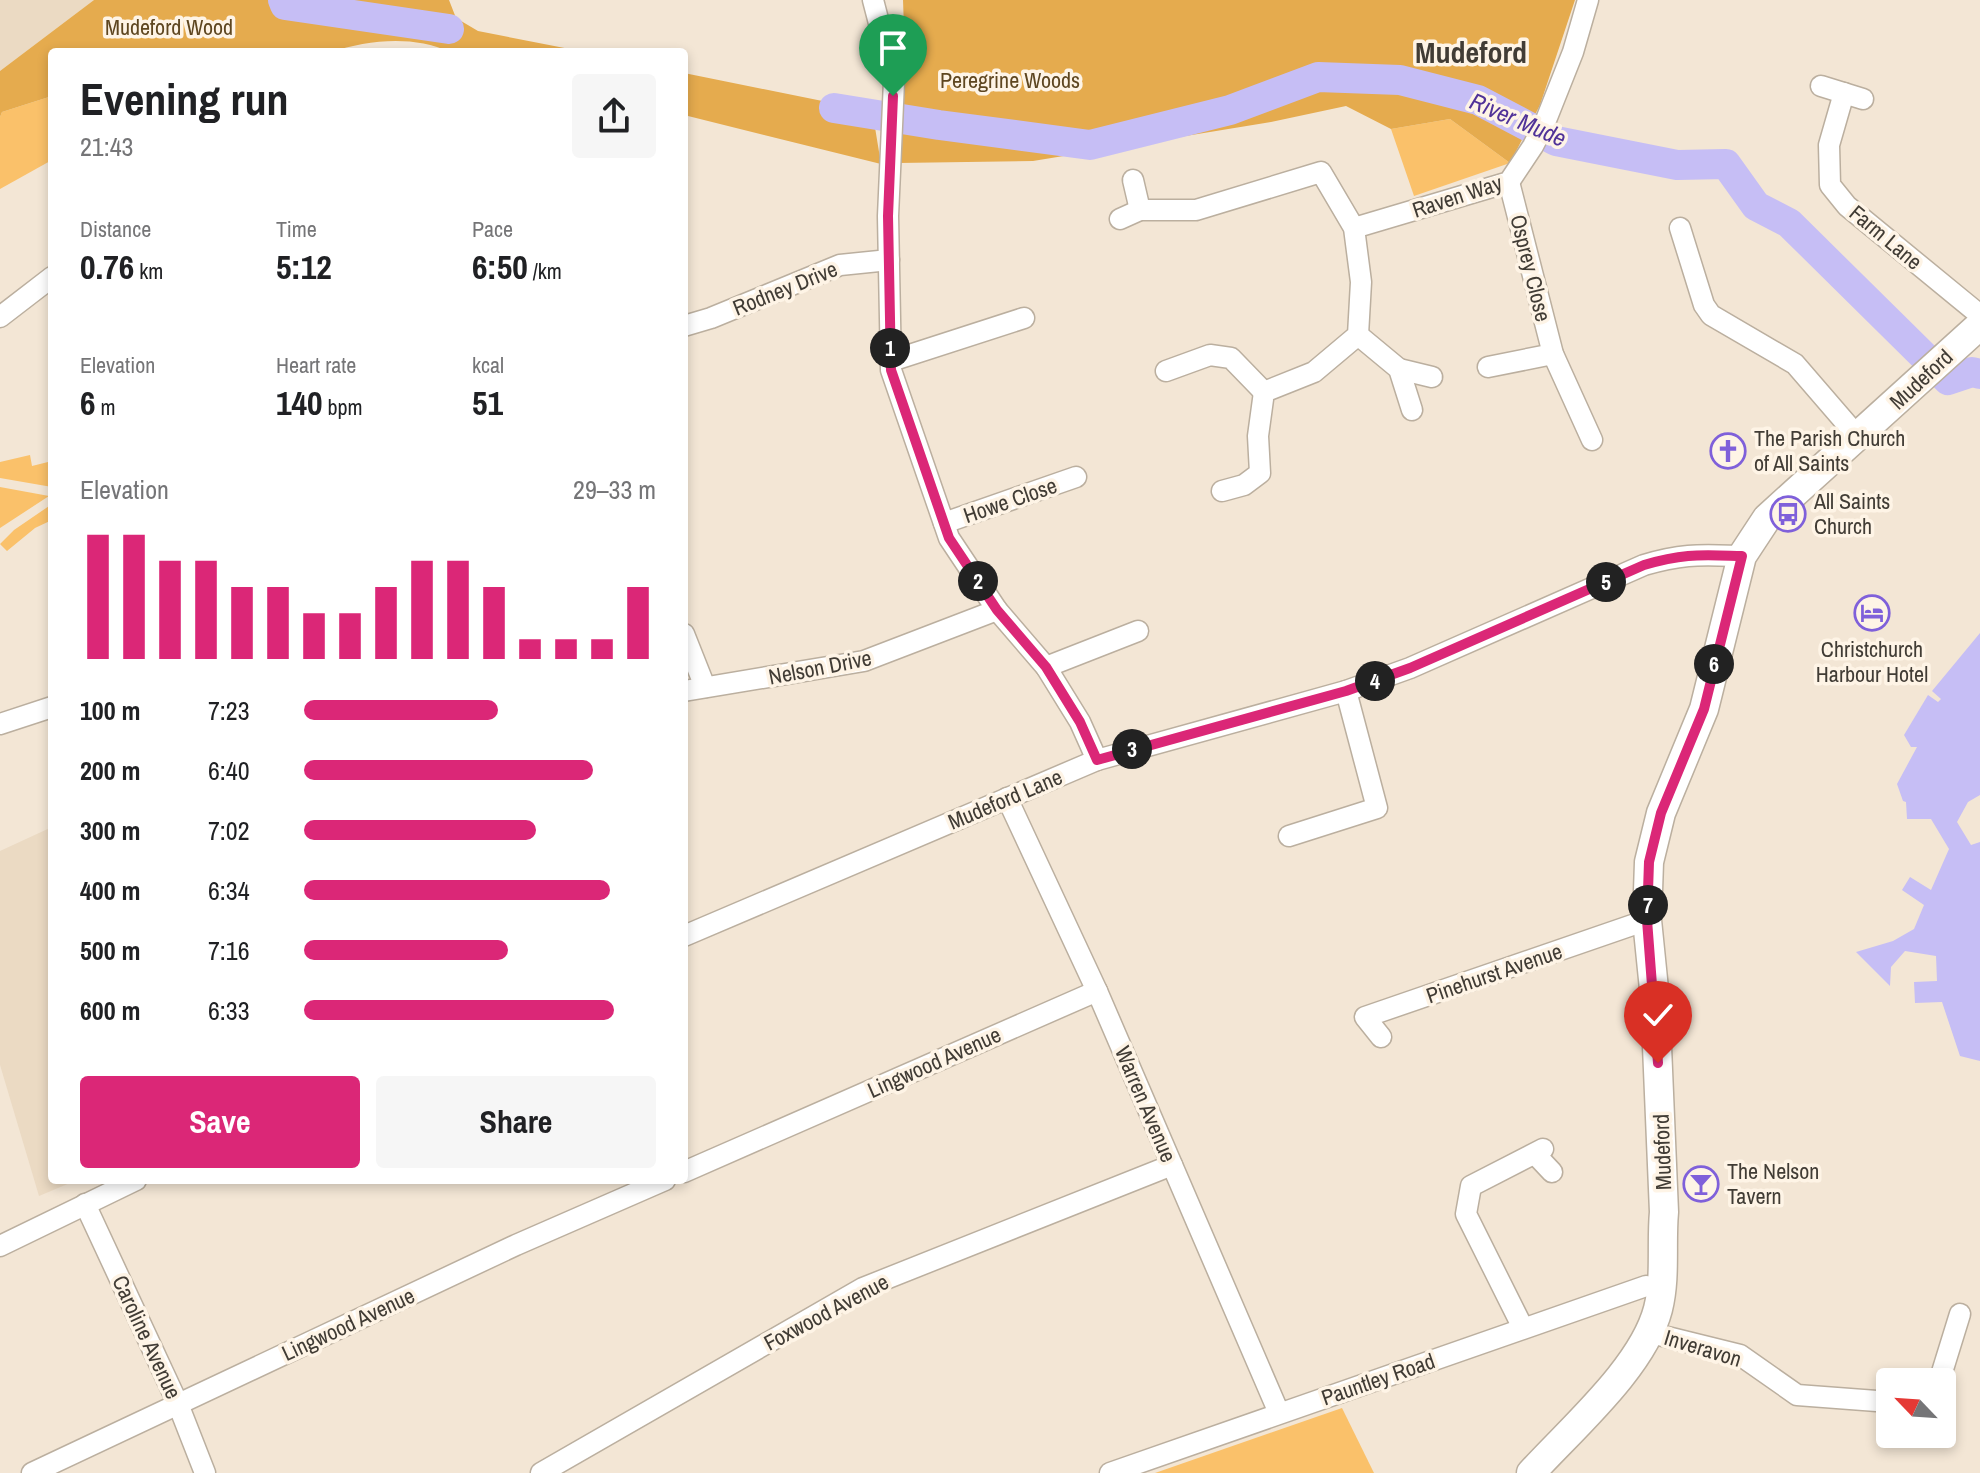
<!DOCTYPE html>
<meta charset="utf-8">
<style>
body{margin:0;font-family:"Archivo Narrow",sans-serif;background:#f6f6f6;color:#202124;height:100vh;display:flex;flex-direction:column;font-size:30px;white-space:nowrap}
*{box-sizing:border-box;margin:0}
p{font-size:26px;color:#757577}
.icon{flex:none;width:44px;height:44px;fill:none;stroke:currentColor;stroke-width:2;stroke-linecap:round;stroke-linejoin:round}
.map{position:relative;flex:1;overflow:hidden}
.panel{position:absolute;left:48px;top:48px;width:640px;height:1136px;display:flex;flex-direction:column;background:#fff;border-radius:8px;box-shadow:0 4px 12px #0003}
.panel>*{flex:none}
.needle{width:52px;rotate:295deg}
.fabs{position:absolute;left:1876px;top:1368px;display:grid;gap:16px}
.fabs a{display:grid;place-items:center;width:80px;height:80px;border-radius:8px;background:#fff;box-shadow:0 4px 12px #0003;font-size:40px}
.pin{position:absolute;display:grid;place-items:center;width:68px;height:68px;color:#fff;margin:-82px -34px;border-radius:50% 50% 50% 0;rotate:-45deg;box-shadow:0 0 8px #0007}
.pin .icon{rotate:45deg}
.km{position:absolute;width:40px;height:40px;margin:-20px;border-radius:50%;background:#222;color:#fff;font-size:22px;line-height:40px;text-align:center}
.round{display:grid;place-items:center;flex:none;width:84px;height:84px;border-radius:8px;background:#f6f6f6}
.head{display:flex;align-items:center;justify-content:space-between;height:136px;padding:0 32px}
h1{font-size:44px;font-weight:700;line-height:60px}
.stats{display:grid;grid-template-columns:repeat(3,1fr);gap:12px;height:136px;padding:8px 32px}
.stats div{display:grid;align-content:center}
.stats b{font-size:34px;font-weight:700}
.stats small{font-size:22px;font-weight:400}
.stats p{font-size:22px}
.chart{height:224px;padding:16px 32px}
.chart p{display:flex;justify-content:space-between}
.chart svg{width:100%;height:144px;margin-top:8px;stroke:#db2777;stroke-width:6}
.primary-button{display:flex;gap:16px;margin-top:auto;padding:16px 32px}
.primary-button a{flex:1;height:92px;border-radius:8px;background:#db2777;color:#fff;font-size:32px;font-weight:700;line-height:92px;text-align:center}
.primary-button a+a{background:#f6f6f6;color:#202124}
ul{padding:0 32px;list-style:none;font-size:26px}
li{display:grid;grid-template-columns:128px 96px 1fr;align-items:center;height:60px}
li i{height:20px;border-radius:10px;background:#db2777}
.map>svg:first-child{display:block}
.built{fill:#ebdac3}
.green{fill:#fac16a}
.forest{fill:#e5ab4e}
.water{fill:#c6bef5}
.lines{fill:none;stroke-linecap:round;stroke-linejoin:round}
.river{stroke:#c6bef5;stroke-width:30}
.street-casing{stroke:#bbaf9f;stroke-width:23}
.secondary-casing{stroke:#bbaf9f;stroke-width:31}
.street{stroke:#fff;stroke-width:20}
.secondary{stroke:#fff;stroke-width:28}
.route-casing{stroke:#fff;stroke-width:16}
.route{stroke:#db2777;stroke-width:10}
.labels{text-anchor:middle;stroke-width:7;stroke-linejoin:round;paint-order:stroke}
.park-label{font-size:22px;fill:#5e4620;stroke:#fef4e6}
.street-label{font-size:22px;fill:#413c35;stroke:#fef4e6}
.poi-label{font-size:22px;fill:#413c35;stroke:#fef4e6;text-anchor:start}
.water-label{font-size:24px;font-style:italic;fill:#503298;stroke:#fef4e6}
.district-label{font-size:30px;font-weight:bold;fill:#413c35;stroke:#fef4e6}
</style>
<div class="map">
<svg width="1980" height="1473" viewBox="0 0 1980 1473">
<rect width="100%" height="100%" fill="#f3e6d5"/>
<g class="built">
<path d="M0,0H94L0,71Z"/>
<path d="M52,827V1180H77L39,1196L0,1065V851Z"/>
</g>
<g class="green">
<path d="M52,96V160L0,189V117L2,112Z"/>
<path d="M1450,119L1510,163L1414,196L1391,129Z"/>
<path d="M30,455L32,466L52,461V487L0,478V462Z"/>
<path d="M0,487L49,496L0,528Z"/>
<path d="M52,504V520L35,528L7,551L0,544L14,530Z"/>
<path d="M1342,1408L1374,1473H1155Z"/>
</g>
<g class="forest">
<path d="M94,0H449L456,18L478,31L585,52H450C413,35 368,40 331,52H52V96L2,112L0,117V71Z"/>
<path d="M903,0H1575L1540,105L1510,163L1450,119L1391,129L1346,106L1271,122L1033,161L898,163L894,42L904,28Z"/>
<path d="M684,73L857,108L871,103L881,164L684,115Z"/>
</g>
<g class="water">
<path d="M1976,360L1980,362V382L1975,380L1938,388L1952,374Z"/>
<path d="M1980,633V795L1968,802L1957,822L1971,845L1980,842V1061L1960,1056L1942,1002L1915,1003L1914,982L1937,981L1936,956L1905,951L1891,967L1890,986L1856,952L1893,941L1914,929L1924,905L1902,890L1910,877L1931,890L1949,849L1931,819H1907L1906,802L1903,801L1897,784L1917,747H1911L1904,735L1928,695L1938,702L1941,699L1932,691Z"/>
</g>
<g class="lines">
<g class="river">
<path d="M283,0L285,5L449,29"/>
<path d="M834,108L939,125L1090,145L1230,110L1318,77L1400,80L1478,100L1556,141L1677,165L1726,164L1756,206L1789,223L1948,380L1972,372L1980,374"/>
</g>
<defs>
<g id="street">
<path d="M873,0L894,81L888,216L891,370L949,538L997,610L1046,667L1080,722L1097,760"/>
<path d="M1821,86L1863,99"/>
<path d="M1844,93L1829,145L1830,185L1847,206L1980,315"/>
<path d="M1133,180L1140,210"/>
<path d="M1509,182L1553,354L1592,440"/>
<path d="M1120,219L1140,210H1196L1321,172L1354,228L1361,282L1358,335L1314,372L1264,392L1258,436L1260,473L1244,485L1222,491"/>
<path d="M1354,228L1509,182L1533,146L1544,125L1573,52L1588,0"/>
<path d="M1680,228L1704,305L1711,315L1795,364L1858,437"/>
<path d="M0,317L52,277"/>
<path d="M684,326L711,318L840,265L889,260"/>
<path d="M1358,335L1399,369L1412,410"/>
<path d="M891,361L1024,318"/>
<path d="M1488,367L1553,354"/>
<path d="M1399,369L1432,377"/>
<path d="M1166,371L1210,355L1231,358L1264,392"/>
<path d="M944,523L1076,477"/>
<path d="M684,634L705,687"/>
<path d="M1046,667L1138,631"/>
<path d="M684,691L864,661L997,610"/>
<path d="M0,724L52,707"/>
<path d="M1007,798L1097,991L1279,1413"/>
<path d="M1289,836L1377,808L1346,691"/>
<path d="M684,936L1097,760L1346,691L1410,668L1644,565C1684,553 1701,555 1742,556"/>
<path d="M1381,1037L1365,1017L1647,920"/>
<path d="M1536,1155L1552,1172"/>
<path d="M684,1172L1097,991"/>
<path d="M85,1204L178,1404L205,1473"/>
<path d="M0,1246L136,1180"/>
<path d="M1523,1328L1466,1214L1471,1186L1543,1149"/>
<path d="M1651,1333L1740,1355L1797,1395L1890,1402"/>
<path d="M1939,1382L1960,1314"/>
<path d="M32,1473L516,1245L665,1180"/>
<path d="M541,1473L863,1288L1172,1165"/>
<path d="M1110,1473L1646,1286"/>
</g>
<path id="secondary" d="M1531,1473C1572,1428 1643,1367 1658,1309C1666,1277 1661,1244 1664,1212L1655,999L1647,920L1649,862L1661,813L1704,709L1742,556L1767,518L1980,325"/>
</defs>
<use href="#street" class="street-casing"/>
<use href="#secondary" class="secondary-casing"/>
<use href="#street" class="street"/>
<use href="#secondary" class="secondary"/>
</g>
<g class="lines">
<defs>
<path id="route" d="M893,96L888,216L891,370L949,538L997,610L1046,667L1080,722L1097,760L1346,691L1410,668L1644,565C1684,553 1701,555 1742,556L1704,709L1661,813L1649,862L1647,920L1658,1063"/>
</defs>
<use href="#route" class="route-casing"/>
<use href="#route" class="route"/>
</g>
<defs>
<symbol id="church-ring" viewBox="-11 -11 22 22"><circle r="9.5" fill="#fef4e6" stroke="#7f60da" stroke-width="1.5"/><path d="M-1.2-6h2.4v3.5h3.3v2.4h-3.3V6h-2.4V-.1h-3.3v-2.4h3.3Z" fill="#7f60da"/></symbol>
<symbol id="bus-ring" viewBox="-11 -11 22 22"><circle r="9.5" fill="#fef4e6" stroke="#7f60da" stroke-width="1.5"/><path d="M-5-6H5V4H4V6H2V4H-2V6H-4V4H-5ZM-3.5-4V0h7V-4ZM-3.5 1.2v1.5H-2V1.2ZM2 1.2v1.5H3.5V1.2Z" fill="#7f60da"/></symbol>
<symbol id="hotel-ring" viewBox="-11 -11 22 22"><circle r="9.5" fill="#fef4e6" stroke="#7f60da" stroke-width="1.5"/><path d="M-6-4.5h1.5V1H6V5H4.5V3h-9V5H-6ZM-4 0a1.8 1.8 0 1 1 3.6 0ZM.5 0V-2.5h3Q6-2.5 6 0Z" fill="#7f60da"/></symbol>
<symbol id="bar-ring" viewBox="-11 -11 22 22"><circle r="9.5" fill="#fef4e6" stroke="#7f60da" stroke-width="1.5"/><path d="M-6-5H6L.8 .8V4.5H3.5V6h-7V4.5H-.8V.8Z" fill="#7f60da"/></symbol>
</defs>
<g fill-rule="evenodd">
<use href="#church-ring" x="1708" y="431" width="40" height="40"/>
<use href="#bus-ring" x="1768" y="494" width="40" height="40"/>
<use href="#hotel-ring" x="1852" y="593" width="40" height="40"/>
<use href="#bar-ring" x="1681" y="1164" width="40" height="40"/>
</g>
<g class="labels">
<g class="park-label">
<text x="169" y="35">Mudeford Wood</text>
<text x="1010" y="88">Peregrine Woods</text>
</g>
<g class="street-label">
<text transform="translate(1457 196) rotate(-18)" y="8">Raven Way</text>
<text transform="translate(1886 237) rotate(40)" y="8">Farm Lane</text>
<text transform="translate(1531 268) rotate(76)" y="8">Osprey Close</text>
<text transform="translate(785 288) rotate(-22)" y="8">Rodney Drive</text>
<text transform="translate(1921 379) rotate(-43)" y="8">Mudeford</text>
<text transform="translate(1010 500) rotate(-19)" y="8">Howe Close</text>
<text transform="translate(820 667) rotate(-11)" y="8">Nelson Drive</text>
<text transform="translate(1005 799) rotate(-23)" y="8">Mudeford Lane</text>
<text transform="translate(1494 973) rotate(-19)" y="8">Pinehurst Avenue</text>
<text transform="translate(934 1062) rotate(-24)" y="8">Lingwood Avenue</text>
<text transform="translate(1146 1104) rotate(67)" y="8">Warren Avenue</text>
<text transform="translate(1662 1152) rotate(-92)" y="8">Mudeford</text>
<text transform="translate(826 1312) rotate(-28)" y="8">Foxwood Avenue</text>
<text transform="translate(348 1324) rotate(-25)" y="8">Lingwood Avenue</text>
<text transform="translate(147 1337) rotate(65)" y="8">Caroline Avenue</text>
<text transform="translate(1703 1348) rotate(17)" y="8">Inveravon</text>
<text transform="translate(1378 1379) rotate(-19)" y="8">Pauntley Road</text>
</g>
<g class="poi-label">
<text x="1754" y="446">The Parish Church<tspan x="1754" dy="25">of All Saints</tspan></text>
<text x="1814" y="509">All Saints<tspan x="1814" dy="25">Church</tspan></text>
<text x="1872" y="657" text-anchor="middle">Christchurch<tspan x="1872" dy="25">Harbour Hotel</tspan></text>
<text x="1727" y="1179">The Nelson<tspan x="1727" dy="25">Tavern</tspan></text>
</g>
<g class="water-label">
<text transform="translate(1518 120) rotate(23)" y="8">River Mude</text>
</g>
<g class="district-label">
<text x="1471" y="63">Mudeford</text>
</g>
</g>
</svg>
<div class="fabs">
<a><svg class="needle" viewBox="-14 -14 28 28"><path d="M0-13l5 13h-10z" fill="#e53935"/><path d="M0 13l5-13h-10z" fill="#757577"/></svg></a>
</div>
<div class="pin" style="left:893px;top:96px;background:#1e9e55"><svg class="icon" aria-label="arrive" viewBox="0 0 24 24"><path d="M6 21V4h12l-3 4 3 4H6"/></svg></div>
<div class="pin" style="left:1658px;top:1063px;background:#d93025"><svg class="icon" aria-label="check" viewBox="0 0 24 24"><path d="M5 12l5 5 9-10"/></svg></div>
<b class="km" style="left:890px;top:348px">1</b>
<b class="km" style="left:978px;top:581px">2</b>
<b class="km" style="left:1132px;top:749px">3</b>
<b class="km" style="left:1375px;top:681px">4</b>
<b class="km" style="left:1606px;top:582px">5</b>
<b class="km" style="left:1714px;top:664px">6</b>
<b class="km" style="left:1648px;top:905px">7</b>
<section class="panel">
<div class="head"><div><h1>Evening run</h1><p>21:43</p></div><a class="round"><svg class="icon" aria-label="share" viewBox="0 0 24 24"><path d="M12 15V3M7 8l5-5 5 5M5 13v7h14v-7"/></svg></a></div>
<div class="stats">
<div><p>Distance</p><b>0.76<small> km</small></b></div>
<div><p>Time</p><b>5:12</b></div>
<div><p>Pace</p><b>6:50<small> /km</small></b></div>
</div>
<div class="stats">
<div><p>Elevation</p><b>6<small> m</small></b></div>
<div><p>Heart rate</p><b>140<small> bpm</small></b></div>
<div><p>kcal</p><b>51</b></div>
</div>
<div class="chart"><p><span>Elevation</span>29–33 m</p>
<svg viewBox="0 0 160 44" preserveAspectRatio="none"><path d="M5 44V6M15 44V6M25 44V14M35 44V14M45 44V22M55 44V22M65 44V30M75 44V30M85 44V22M95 44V14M105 44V14M115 44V22M125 44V38M135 44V38M145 44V38M155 44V22"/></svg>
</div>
<ul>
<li><b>100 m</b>7:23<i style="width:55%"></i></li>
<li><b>200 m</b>6:40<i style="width:82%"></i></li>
<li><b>300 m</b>7:02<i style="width:66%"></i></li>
<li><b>400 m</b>6:34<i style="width:87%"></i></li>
<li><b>500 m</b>7:16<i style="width:58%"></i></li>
<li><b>600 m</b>6:33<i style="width:88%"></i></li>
</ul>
<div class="primary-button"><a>Save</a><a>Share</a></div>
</section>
</div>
